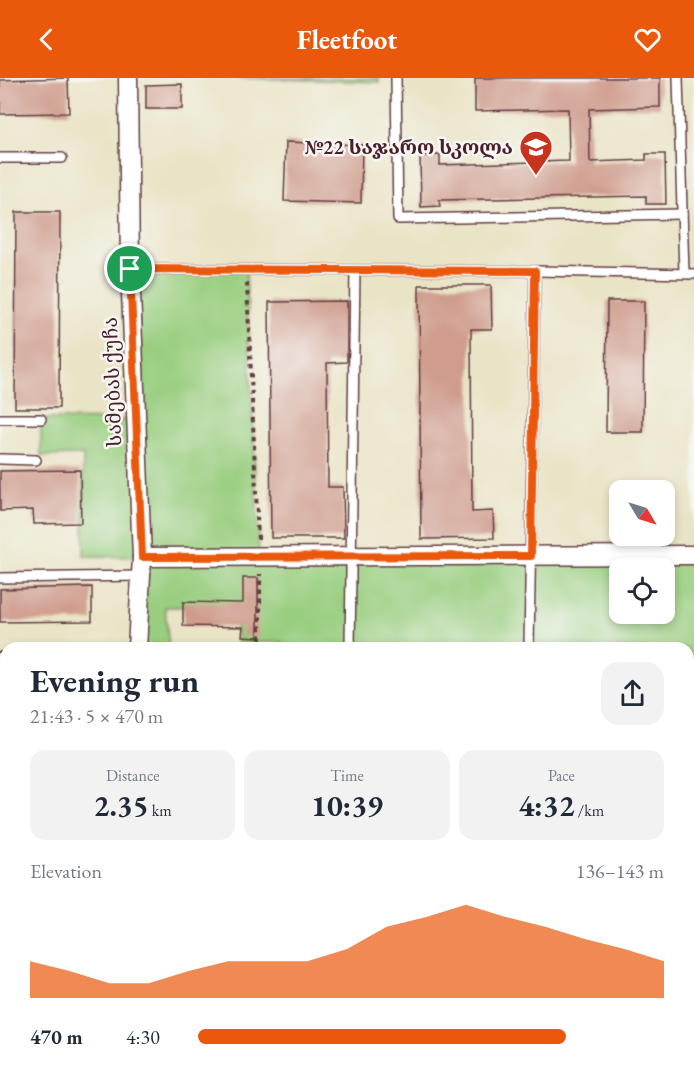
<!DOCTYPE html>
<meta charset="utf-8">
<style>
body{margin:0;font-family:"EB Garamond","Noto Serif Georgian",serif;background:#f2f2f3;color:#1f2937;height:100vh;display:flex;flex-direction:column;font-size:22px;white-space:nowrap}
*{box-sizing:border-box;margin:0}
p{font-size:20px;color:#747a83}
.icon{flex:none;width:33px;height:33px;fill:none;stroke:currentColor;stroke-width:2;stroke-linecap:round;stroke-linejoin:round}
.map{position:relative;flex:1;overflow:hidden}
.details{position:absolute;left:0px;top:564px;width:694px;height:429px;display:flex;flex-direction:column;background:#fff;border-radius:18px 18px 0 0;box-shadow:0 3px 9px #0003}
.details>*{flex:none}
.needle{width:39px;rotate:128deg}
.buttons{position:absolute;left:609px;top:402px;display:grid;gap:12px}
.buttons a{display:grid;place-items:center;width:66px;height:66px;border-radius:12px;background:#fff;box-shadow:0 3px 9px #0003;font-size:30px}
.pin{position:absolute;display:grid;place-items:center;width:51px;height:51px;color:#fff;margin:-26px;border:3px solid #fff;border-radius:50%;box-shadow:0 2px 6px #0007}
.round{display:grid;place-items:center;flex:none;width:63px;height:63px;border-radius:18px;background:#f2f2f3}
.head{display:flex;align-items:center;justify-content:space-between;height:102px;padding:0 30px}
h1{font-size:33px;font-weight:700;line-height:45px}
.stats{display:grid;grid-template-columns:repeat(3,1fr);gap:9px;height:102px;padding:6px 30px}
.stats div{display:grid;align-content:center;border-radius:15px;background:#f2f2f3;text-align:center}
.stats b{font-size:30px;font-weight:700}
.stats small{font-size:16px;font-weight:400}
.stats p{font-size:16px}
.chart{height:168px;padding:12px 30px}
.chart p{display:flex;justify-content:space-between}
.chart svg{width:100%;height:108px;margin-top:6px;fill:#ea580c;opacity:.7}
ul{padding:0 30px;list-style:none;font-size:20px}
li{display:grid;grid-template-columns:96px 72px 1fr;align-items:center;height:45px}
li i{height:15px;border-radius:8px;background:#ea580c}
header{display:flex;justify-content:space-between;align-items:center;height:78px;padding:0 30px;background:#ea580c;color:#fff;font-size:27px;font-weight:700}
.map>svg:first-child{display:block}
.green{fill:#99ce7f;stroke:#727655;stroke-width:1.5;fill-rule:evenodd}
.building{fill:#cf9c8d}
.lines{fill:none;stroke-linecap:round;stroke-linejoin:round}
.lane-casing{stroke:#623d42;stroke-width:12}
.street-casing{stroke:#623d42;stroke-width:21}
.primary-casing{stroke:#623d42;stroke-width:32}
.path{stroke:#623d42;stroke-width:4;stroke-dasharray:4.5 4.5;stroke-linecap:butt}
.lane{stroke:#fff;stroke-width:9}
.street{stroke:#fff;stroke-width:18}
.primary{stroke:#fff;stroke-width:28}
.route-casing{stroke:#fff;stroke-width:12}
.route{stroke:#ea580c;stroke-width:8}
.labels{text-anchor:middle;stroke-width:5;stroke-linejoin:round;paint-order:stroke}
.poi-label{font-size:20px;font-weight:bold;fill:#4a1f2b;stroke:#f6f6f2;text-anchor:end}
.street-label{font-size:20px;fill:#4a1f2b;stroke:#f6f6f2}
</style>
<header><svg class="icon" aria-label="back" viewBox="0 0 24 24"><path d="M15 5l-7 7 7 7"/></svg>Fleetfoot<svg class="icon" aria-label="heart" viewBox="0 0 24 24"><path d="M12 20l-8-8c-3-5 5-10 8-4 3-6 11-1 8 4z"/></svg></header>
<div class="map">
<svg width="694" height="993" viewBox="0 0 694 993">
<rect width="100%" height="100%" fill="#f6f6f2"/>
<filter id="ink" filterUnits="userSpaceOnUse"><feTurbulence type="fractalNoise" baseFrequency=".0167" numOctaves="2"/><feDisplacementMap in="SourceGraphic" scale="12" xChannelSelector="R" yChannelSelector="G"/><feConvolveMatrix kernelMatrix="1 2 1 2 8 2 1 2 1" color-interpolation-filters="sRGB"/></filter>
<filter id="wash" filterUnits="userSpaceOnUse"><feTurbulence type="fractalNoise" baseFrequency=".008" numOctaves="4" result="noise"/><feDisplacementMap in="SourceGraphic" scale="24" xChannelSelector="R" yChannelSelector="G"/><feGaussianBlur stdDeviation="1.35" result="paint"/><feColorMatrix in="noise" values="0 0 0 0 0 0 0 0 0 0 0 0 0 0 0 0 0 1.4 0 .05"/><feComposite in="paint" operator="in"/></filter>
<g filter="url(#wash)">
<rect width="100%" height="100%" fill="#eae4c6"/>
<g class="green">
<path d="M237,0H379V4Z"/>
<path d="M130,191L246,192L259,478L694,477V588L689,587L688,570H285L282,564L238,565L234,529H165L169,570H137L142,479L84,478L83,377L41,378V341L136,342ZM620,490H664V536H620Z"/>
<path d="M0,605H6V694L0,707Z"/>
<path d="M75,987H269L262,993H72Z"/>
</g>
<g id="blocks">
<g class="building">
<path d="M68,0L69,35L0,36V2Z"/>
<path d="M475,0H660V29L589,31L590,84L646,82V76H665L666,126H646V118L439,122L440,128L421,129L420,78L440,77V87L569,83L568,31L475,33Z"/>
<path d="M182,6V31H146V7Z"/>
<path d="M286,64L362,67L361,125L284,123Z"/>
<path d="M16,134H60L59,330H15Z"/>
<path d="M419,207H491L492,251H471L472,434L493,433L494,460L421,461Z"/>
<path d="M347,223V284L327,285L328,409H343L344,460H271L269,224Z"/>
<path d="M607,223H644L643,354H606Z"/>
<path d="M80,392L81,445L34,446L33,432L0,433V393Z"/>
<path d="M243,500H258V559L242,558L243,549L183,548V524L243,525Z"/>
<path d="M92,509V543L0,544V511Z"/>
</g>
</g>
</g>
<g filter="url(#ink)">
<use href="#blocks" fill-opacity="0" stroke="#623d42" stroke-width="1.5"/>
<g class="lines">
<defs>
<g id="lane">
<path d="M396,0L398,141L682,136"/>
<path d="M678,0L684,195"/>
<path d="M0,80H62"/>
<path d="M130,191L535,193L529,570"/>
<path d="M535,193L694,196"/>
<path d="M0,341H41"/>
<path d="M0,381L36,382"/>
<path d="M0,500L141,498"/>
<path d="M350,570L355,192"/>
</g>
<g id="street">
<path d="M128,0L130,191L142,479L137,570"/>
<path d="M142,479L694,477"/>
<path d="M0,707L6,694"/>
<path d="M364,993L367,987"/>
</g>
<g id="primary">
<path d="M0,589L6,590"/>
<path d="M688,600H694"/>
</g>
</defs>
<use href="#lane" class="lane-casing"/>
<use href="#street" class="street-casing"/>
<use href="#primary" class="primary-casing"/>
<g class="path">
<path d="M247,205L258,461"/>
<path d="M260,570V496"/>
</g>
<use href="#lane" class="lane"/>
<use href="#street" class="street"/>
<use href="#primary" class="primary"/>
</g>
</g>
<g class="lines" filter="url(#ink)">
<defs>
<path id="route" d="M130,191L535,193L531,478L142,479Z"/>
</defs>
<use href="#route" class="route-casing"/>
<use href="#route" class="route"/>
</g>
<defs>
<symbol id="school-pin" viewBox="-11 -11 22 30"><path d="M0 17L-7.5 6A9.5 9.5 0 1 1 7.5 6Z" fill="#c8321e" stroke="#f6f6f2"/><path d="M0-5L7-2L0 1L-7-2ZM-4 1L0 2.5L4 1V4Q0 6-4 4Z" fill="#fff"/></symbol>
</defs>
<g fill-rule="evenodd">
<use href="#school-pin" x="517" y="50" width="38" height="52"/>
</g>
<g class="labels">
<g class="poi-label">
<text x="513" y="76">№22 საჯარო სკოლა</text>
</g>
<g class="street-label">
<text transform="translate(112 304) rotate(-92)" y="7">სამებას ქუჩა</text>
</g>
</g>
</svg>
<div class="buttons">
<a><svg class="needle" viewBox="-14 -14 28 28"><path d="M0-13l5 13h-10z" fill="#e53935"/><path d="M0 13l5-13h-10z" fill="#747a83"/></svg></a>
<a><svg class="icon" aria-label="locate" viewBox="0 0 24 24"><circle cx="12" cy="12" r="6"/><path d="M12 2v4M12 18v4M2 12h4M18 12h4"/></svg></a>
</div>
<div class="pin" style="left:130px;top:191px;background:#1e9e55"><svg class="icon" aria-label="arrive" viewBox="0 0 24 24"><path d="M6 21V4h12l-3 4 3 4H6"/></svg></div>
<section class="details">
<div class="head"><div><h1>Evening run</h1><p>21:43 · 5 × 470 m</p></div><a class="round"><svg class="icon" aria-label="share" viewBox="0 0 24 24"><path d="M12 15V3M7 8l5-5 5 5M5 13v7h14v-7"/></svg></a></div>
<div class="stats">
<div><p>Distance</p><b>2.35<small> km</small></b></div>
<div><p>Time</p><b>10:39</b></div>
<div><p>Pace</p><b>4:32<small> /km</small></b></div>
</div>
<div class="chart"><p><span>Elevation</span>136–143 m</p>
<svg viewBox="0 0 160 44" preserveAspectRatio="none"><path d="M0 44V29L10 33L20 38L30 38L40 33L50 29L60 29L70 29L80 24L90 15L100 11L110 6L120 11L130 15L140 20L150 24L160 29V44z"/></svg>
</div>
<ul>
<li><b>470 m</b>4:30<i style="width:79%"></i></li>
</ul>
</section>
</div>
